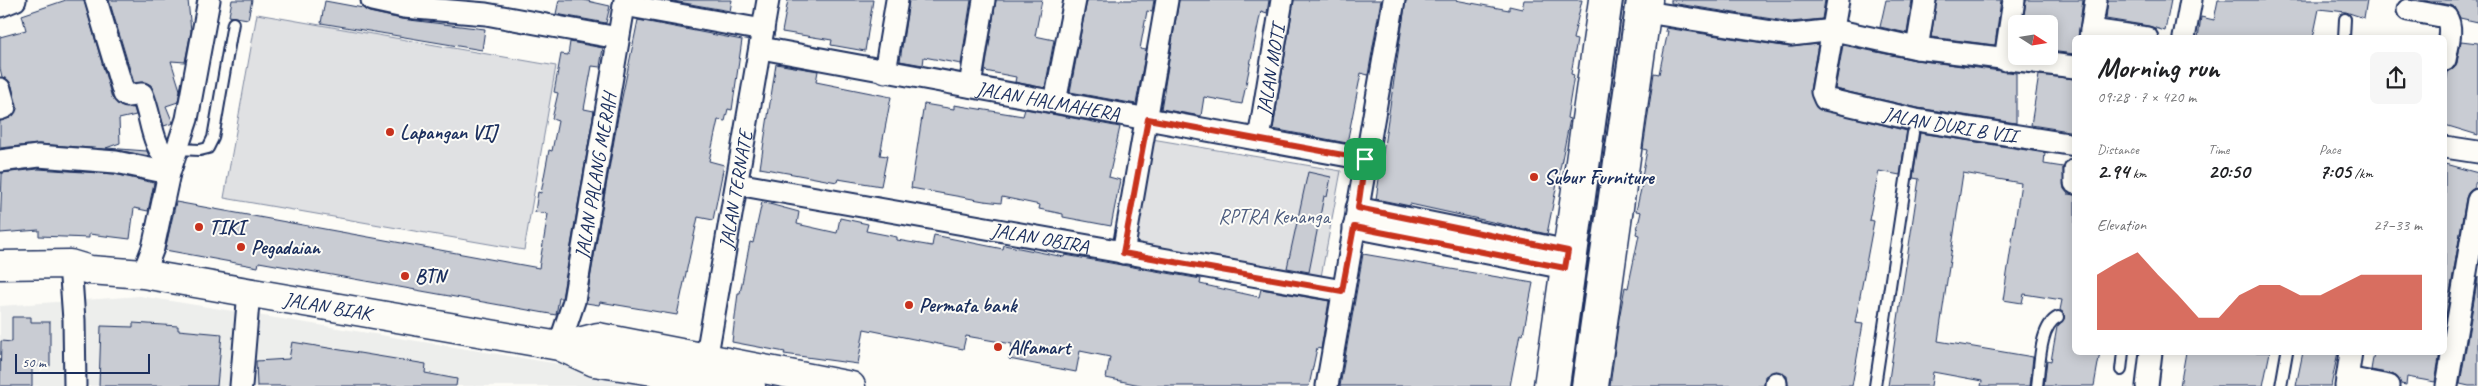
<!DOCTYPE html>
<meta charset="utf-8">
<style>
body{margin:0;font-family:Caveat,sans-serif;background:#f6f6f6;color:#202124;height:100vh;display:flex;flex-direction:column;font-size:19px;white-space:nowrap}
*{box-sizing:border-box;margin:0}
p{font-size:16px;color:#757577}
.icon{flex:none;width:28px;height:28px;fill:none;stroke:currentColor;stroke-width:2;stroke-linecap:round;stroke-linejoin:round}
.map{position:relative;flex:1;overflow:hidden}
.details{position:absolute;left:2072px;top:35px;width:375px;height:320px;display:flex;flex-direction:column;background:#fff;border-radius:8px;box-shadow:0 2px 12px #0003}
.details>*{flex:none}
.needle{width:32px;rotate:102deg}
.fabs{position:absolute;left:2008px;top:15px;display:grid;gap:10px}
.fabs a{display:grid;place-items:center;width:50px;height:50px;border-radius:8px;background:#fff;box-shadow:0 2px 12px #0003;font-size:25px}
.scale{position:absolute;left:15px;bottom:12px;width:135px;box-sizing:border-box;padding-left:5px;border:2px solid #1b2f5e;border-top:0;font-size:14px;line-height:18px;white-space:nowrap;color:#1b2f5e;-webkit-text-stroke:4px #fdfcf7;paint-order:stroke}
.pin{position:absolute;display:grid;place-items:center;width:42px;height:42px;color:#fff;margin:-21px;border-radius:10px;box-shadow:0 2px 8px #0006}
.round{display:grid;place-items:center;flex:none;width:52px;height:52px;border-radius:8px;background:#f6f6f6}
.summary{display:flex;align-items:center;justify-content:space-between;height:85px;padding:0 25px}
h1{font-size:28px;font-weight:800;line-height:38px}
.figures{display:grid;grid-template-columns:repeat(3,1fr);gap:8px;height:85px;padding:5px 25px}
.figures div{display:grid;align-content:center}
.figures b{font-size:21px;font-weight:800}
.figures small{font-size:14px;font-weight:400}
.figures p{font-size:14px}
.chart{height:140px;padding:10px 25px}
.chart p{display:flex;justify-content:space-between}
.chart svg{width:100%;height:90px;margin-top:5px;fill:#c8321e;opacity:.7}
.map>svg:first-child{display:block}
.built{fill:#edeeec}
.green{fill:#e0e1e3;stroke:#7e88a0}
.building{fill:#c9ccd3;stroke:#1b2f5e}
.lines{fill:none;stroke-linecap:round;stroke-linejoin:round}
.service-casing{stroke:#1b2f5e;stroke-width:14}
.minor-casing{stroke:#1b2f5e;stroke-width:25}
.secondary-casing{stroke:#1b2f5e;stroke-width:31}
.primary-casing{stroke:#1b2f5e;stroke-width:31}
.service{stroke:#fdfcf7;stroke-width:10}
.minor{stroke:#fdfcf7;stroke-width:21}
.secondary{stroke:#fdfcf7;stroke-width:28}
.primary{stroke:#fdfcf7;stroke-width:28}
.route-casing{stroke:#fff;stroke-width:10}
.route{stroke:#c8321e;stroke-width:6}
.poi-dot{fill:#c8321e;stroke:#fdfcf7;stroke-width:2}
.labels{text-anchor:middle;stroke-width:4;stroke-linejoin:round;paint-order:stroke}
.street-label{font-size:20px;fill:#1b2f5e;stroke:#fdfcf7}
.poi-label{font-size:20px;font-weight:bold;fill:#1b2f5e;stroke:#fdfcf7;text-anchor:start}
.park-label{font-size:20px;fill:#4c5c7f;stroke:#fdfcf7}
</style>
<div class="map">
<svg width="2478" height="386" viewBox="0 0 2478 386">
<rect width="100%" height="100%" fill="#fdfcf7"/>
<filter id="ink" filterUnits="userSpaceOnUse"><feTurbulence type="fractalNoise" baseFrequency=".02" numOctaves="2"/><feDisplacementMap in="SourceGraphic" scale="10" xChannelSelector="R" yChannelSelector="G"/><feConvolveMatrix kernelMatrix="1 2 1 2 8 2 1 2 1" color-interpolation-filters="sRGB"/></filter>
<g filter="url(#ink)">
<path class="built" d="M140,296L694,386H0V306Z"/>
<g class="green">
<path d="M257,14L556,66L524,250L224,198Z"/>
<path d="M1152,139L1341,171L1320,282L1135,245Z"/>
</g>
<g class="building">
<path d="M66,0H84L112,98L120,106L134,108L136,115L119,119L120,143L106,148L147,151L149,156L117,150L39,144L0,148V121L10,118L17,109L12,86L8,80L2,77L0,68V37L26,30L22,15Z"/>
<path d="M109,0H188L191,31L185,62L171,61L180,90L178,102L166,106L173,123L164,126L151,85L145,82L134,83Z"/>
<path d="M232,0H252L248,19L229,16Z"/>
<path d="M559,0H583L610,6L606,23L556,14Z"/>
<path d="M667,0H732L730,11Z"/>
<path d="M788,0H873L865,51L831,45L832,40L782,32Z"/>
<path d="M909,0H971L961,64L924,57L923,65L900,61Z"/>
<path d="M996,0H1042L1035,36L1054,40L1045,88L1015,82L1016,77L985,71Z"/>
<path d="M1087,0H1154L1152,12L1147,11L1140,49L1146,50L1136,104L1070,92Z"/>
<path d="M1179,0H1269L1267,13L1261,11L1242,104L1204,97L1201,116L1161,109Z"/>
<path d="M1294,0H1381L1368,75L1361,73L1347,143L1273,129Z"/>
<path d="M1406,0H1455L1509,10V6L1522,9L1524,0H1582L1573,39L1577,40L1571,74L1574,75L1567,118L1570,119L1547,234L1410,204V206L1376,199Z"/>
<path d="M1671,0H1825L1822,19L1791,22L1671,3Z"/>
<path d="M1886,0H1912L1907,33L1880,27Z"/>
<path d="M1937,0H2001L1995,45L1931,37Z"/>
<path d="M2026,0H2083L2078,38H2075V54L2049,51V24H2023Z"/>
<path d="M2108,0H2171L2165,31L2149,26L2106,19Z"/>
<path d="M2218,0H2367L2364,18L2346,12L2319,9L2313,38H2198L2201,17L2214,20Z"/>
<path d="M2423,0H2478V22L2460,18L2454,7L2449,5Z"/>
<path d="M325,1L363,8L369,12L401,19L485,29L482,50L321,23Z"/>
<path d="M638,20L742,40L732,110L728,109L725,121L718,120L709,161L724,165L713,220L698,217L677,315L600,302L599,305L586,303L618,117Z"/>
<path d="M1666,28L1789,47L1818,44L1810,90L1817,108L1907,131L1900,175L1879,171L1869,220L1874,221L1855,323L1863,324L1852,386H1788L1787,376L1776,371L1765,376L1764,386H1610L1619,319L1625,287L1628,288L1639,235L1636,234L1641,212L1636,211L1644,176H1642L1647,150L1643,149L1652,87L1654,73L1659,74L1668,31H1665Z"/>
<path d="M2461,41L2478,43V135L2445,125V88L2448,72L2454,68L2457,63Z"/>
<path d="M570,42L603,48L600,67L592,66L584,109L594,111L562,298H559L556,315L259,262L258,267L165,250L176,202L539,268L548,214L535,212L538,192L541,193L549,150L552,151L558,121L552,119L558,93L554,92L561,54L568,55Z"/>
<path d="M1843,45L1915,60L2016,73V123L1918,108L1835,89Z"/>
<path d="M776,64L818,71L816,82L891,97L880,155L887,156L881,186L838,179L837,182L760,168Z"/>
<path d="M2039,75L2075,79V132L2031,125Z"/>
<path d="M924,104L954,109V105L1023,116L1025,109L1120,127L1109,177L1120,180L1111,226L1063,217V214L1039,209L1040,205L1002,197L1001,203L984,201L911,188Z"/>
<path d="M1920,133L2045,153L2044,164L2063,167L2064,189L2068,194L2075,195V352H2100L2094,386H2044L2047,360L2051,361L2057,327L2064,319V313L2060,310L2062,300L2024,294L2022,303L2003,300L2021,183L1963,173L1938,341L2033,357L2030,386H1981L1982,381L1933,372L1931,386H1888L1919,179L1913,178Z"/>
<path d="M2445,164L2478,173L2474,188L2469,192L2466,198L2445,322Z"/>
<path d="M38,169L114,174L154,183L148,211L134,208L130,239L89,234V238L39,236V230L0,233L2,173Z"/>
<path d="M1308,172L1331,177L1327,197L1324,196L1309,272L1287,268Z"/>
<path d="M762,202L799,212L797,224L837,233L840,218L868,224L866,231L897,237V240L932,246L934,235L1003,249L1004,245L1064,257L1065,255L1201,279L1200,284L1259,297L1261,289L1329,301L1321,349L1317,348L1309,386H1145L1106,378L1110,357L1080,351L1076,372L1009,359L1012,344L966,336L963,349L864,329L858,364L784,354L785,352L732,342L738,293H740L750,242L753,243Z"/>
<path d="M1363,254L1533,283L1523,335L1520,334L1510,386H1340Z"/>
<path d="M2478,276V386H2469L2460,384Z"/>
<path d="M12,317H31V322H50V366H32V386H0L1,341L12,342Z"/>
<path d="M133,323L178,326V330L222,334L217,386H99L101,326L133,327Z"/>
<path d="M292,342L426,364L425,373L457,379L456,386H257L256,361L289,359Z"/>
<path d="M2186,352H2270L2263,386H2180Z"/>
<path d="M2303,352H2338L2331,386H2296Z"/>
<path d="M2374,352H2440L2435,382L2407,377L2406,385L2401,384L2397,377L2392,374L2371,370Z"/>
</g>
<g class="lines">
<defs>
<g id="service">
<path d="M2344,38L2345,19"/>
<path d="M177,149L200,150L208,148L213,138L233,23"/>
<path d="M2121,370L2123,352"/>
<path d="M1564,386L1617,0"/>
<path d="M1577,386L1632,0"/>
<path d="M1875,386L1913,133"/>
<path d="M2037,386C2040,366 2039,326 2058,317"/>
<path d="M2281,386L2287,352"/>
</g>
<g id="minor">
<path d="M96,0L124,94L127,96L142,94C153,119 149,144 172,164"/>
<path d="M372,0L404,7L486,14L618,38"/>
<path id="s1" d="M1838,0L1822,92L1825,99L1916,120L2075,145"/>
<path d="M624,5L763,30"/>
<path d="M0,6L15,0"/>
<path d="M2408,10L2446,17C2454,28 2447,47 2445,60"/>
<path d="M1646,12L1791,35L1834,30L1917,48L2075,67"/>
<path d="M2091,30L2147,38"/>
<path d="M2090,38L2096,0"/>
<path d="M2184,38L2191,0"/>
<path id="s2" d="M761,48L1365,159"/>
<path d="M1917,48L1925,0"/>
<path d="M2005,60L2014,0"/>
<path d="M885,72L897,0"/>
<path d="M970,86L984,0"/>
<path d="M0,89L5,107L0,109"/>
<path d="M1055,102L1075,0"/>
<path id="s3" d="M1259,139L1282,0"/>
<path d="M2445,147L2478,152"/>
<path d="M0,161L38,156L116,162L169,173"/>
<path d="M2075,170V183"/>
<path id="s4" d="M737,184L1343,291"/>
<path d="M1357,208L1568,251"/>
<path d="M1354,227L1565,268"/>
<path d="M1123,253L1167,0"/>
<path d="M70,264L74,320L75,386"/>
<path d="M143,274L153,248L169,173L187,119L209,0"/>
<path id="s5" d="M559,346L574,301L625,0"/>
<path id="s6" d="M704,372L768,0"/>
<path d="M2347,378L2389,386"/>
<path d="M241,386L249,291"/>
<path d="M1327,386L1394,0"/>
<path d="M1776,386V383"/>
<path d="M2147,386L2151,352"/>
<path d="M2346,386L2351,352"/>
<path d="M2447,386L2478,200"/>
</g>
<g id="secondary">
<path id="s7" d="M0,265L70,264L90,270L143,274L559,346L594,362L751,386"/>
<path d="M563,346L598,337L851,386"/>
</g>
<g id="primary">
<path d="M1548,386L1603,0"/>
<path d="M1594,386L1648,0"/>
</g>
</defs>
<use href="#service" class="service-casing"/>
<use href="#minor" class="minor-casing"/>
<use href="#secondary" class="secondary-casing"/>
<use href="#primary" class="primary-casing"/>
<use href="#service" class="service"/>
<use href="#minor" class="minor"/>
<use href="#secondary" class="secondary"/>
<use href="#primary" class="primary"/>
</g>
</g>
<g class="lines" filter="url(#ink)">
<defs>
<path id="route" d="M1148,119L1365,159L1358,208L1568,251L1565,268L1354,227L1342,291L1123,253Z"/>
</defs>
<use href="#route" class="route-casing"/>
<use href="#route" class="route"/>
</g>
<g class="poi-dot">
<circle cx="390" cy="132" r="5"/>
<circle cx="1534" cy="177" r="5"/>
<circle cx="199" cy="227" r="5"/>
<circle cx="241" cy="247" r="5"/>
<circle cx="405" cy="276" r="5"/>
<circle cx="909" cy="305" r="5"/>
<circle cx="998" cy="347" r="5"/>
</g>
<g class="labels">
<g class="street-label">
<text dy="7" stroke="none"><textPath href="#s3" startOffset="70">JALAN MOTI</textPath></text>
<text dy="7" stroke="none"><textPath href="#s2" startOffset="292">JALAN HALMAHERA</textPath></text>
<text dy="7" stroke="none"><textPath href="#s1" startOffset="229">JALAN DURI B VII</textPath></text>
<text dy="7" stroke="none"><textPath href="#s5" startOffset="174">JALAN PALANG MERAH</textPath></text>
<text dy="7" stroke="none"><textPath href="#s6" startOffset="185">JALAN TERNATE</textPath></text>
<text dy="7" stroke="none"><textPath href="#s4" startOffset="308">JALAN OBIRA</textPath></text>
<text dy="7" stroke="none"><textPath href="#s7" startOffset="331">JALAN BIAK</textPath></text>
</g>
<g class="poi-label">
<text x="400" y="139">Lapangan VIJ</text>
<text x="1544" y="184">Subur Furniture</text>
<text x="209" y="234">TIKI</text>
<text x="251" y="254">Pegadaian</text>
<text x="415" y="283">BTN</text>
<text x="919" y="312">Permata bank</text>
<text x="1008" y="354">Alfamart</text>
</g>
<g class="park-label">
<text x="1274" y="223">RPTRA Kenanga</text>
</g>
</g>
</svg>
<div class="fabs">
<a><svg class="needle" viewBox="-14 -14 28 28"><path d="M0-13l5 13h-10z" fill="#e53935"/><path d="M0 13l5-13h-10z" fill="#757577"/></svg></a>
</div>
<div class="scale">50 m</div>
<div class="pin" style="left:1365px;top:159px;background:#1e9e55"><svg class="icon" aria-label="arrive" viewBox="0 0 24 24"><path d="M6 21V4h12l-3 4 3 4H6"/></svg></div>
<section class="details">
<div class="summary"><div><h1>Morning run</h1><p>09:28 · 7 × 420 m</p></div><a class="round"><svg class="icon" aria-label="share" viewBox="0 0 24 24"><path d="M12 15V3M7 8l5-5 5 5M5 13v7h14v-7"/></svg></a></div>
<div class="figures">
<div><p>Distance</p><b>2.94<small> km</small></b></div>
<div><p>Time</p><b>20:50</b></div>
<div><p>Pace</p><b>7:05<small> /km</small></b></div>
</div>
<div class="chart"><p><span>Elevation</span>27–33 m</p>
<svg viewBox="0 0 160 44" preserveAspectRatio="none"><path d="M0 44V17L10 11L20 6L30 17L40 27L50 38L60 38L70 27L80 22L90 22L100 27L110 27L120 22L130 17L140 17L150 17L160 17V44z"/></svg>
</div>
</section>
</div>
